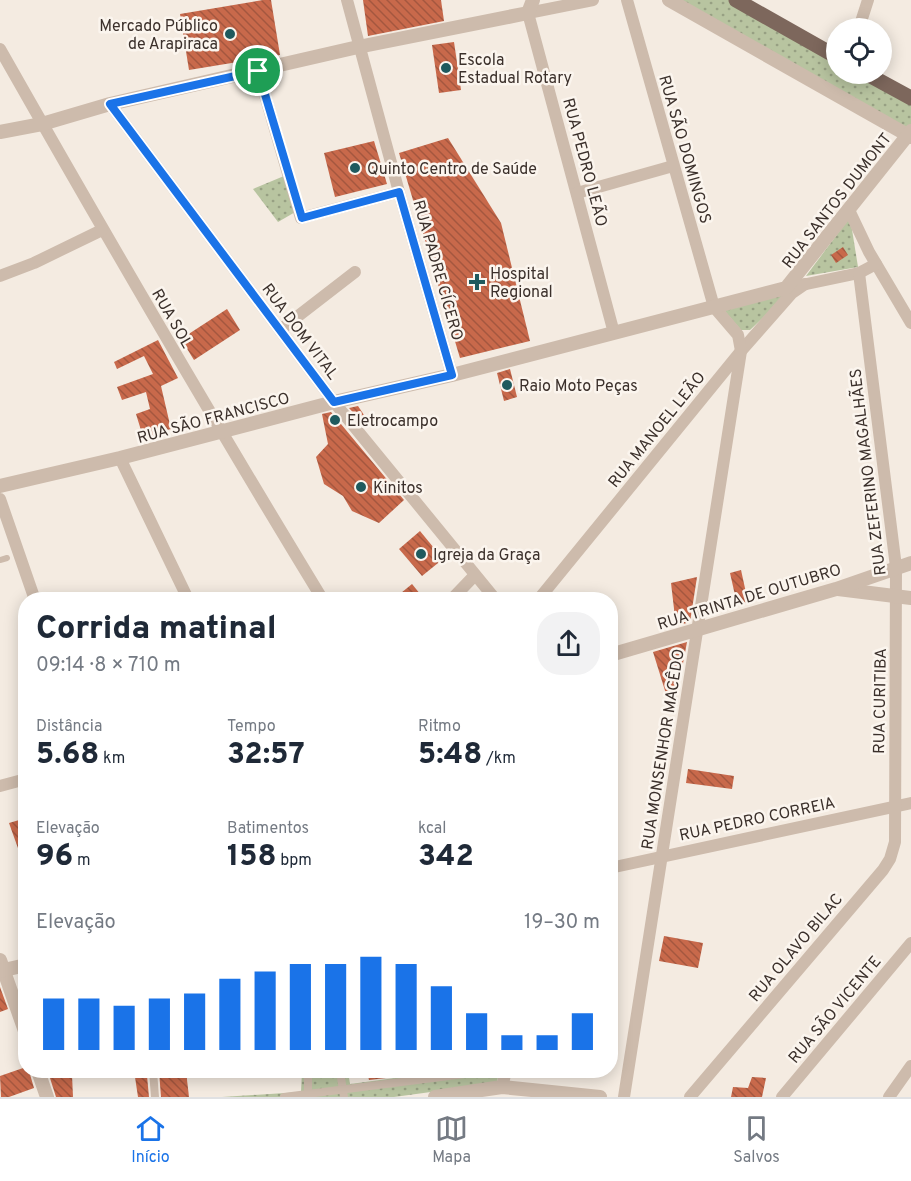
<!DOCTYPE html>
<html lang="pt">
<meta charset="utf-8">
<style>
body{margin:0;font-family:Overpass,sans-serif;background:#f2f2f3;color:#1f2937;height:100vh;display:flex;flex-direction:column;font-size:22px;white-space:nowrap}
*{box-sizing:border-box;margin:0}
p{font-size:20px;color:#747a83}
.icon{flex:none;width:33px;height:33px;fill:none;stroke:currentColor;stroke-width:2;stroke-linecap:round;stroke-linejoin:round}
.map{position:relative;flex:1;overflow:hidden}
.details{position:absolute;left:18px;top:592px;width:600px;height:486px;display:flex;flex-direction:column;background:#fff;border-radius:24px;box-shadow:0 3px 15px #0003}
.details>*{flex:none}
.controls{position:absolute;left:826px;top:18px;display:grid;gap:12px}
.controls a{display:grid;place-items:center;width:66px;height:66px;border-radius:50%;background:#fff;box-shadow:0 3px 15px #0003;font-size:30px}
.pin{position:absolute;display:grid;place-items:center;width:51px;height:51px;color:#fff;margin:-26px;border:3px solid #fff;border-radius:50%;box-shadow:0 2px 6px #0007}
.round{display:grid;place-items:center;flex:none;width:63px;height:63px;border-radius:24px;background:#f2f2f3}
.summary{display:flex;align-items:center;justify-content:space-between;height:102px;padding:0 18px}
h1{font-size:33px;font-weight:800;line-height:45px}
.figures{display:grid;grid-template-columns:repeat(3,1fr);gap:9px;height:102px;padding:6px 18px}
.figures div{display:grid;align-content:center}
.figures b{font-size:30px;font-weight:800}
.figures small{font-size:16px;font-weight:400}
.figures p{font-size:16px}
.chart{height:168px;padding:12px 18px}
.chart p{display:flex;justify-content:space-between}
.chart svg{width:100%;height:108px;margin-top:6px;stroke:#1a73e8;stroke-width:6}
.dock{display:flex;justify-content:space-around;align-items:center;height:84px;border-top:2px solid #e0e1e3;background:#fff;font-size:16px;color:#747a83}
.dock a{display:grid;justify-items:center;gap:3px}
.dock .selected{color:#1a73e8}
.map>svg:first-child{display:block}
.park{fill:url(#park-dots)}
.building{fill:url(#building-back-hatch)}
.lines{fill:none;stroke-linecap:round;stroke-linejoin:round}
.service{stroke:#cdbbac;stroke-width:6}
.pedestrian{stroke:#cdbbac;stroke-width:8}
.minor{stroke:#cdbbac;stroke-width:12}
.tertiary{stroke:#cdbbac;stroke-width:14}
.primary{stroke:#7d675c;stroke-width:15}
.route-casing{stroke:#fff;stroke-width:12}
.route{stroke:#1a73e8;stroke-width:8}
.poi-dot{fill:#1f5a5e;stroke:#fbf5ee;stroke-width:2}
.labels{text-anchor:middle;stroke-width:5;stroke-linejoin:round;paint-order:stroke}
.poi-label{font-size:16px;fill:#3b302b;stroke:#fbf5ee;text-anchor:start}
.street-label{font-size:16px;fill:#3b302b;stroke:#fbf5ee}
</style>
<div class="map">
<svg width="911" height="1097" viewBox="0 0 911 1097">
<defs>
<pattern id="park-dots" width="8" height="8" patternUnits="userSpaceOnUse" patternTransform="scale(1.5)"><rect width="8" height="8" fill="#b8c4a0"/><path d="M2 2h.1M6 6h.1" fill="none" stroke="#97a083" stroke-width="1.8" stroke-linecap="round"/></pattern>
<pattern id="building-back-hatch" width="6" height="6" patternUnits="userSpaceOnUse" patternTransform="scale(1.5)"><rect width="6" height="6" fill="#c8694b"/><path d="M-1 5l2 2M0 0l6 6M5-1l2 2" fill="none" stroke="#a4573f"/></pattern>
</defs>
<rect width="100%" height="100%" fill="#f4ebe1"/>
<g class="park">
<path d="M669,0H736L837,57V74H867L911,98V137Z"/>
<path d="M284,176L297,211L278,222L253,189Z"/>
<path d="M850,217L858,267L806,276Z"/>
<path d="M794,288L750,330H741L723,309Z"/>
<path d="M302,1071H348L350,1084L448,1071H499L497,1083L394,1097H222L301,1092Z"/>
</g>
<g class="building">
<path d="M263,0H271L280,55L189,70L180,14Z"/>
<path d="M363,0H441L444,21L368,36Z"/>
<path d="M454,42L461,90L439,93L432,45Z"/>
<path d="M448,138L501,223L530,341L460,358L399,153Z"/>
<path d="M374,141L387,184L335,197L324,153Z"/>
<path d="M843,247L848,255L836,263L831,255Z"/>
<path d="M227,309L240,330L194,360L181,339Z"/>
<path d="M158,340L178,378L161,386L171,429L155,433V436L144,440L136,414L150,409L146,392L122,400L117,387L153,374L144,356L117,369L114,362Z"/>
<path d="M510,369L517,397L504,401L497,373Z"/>
<path d="M358,406L366,418L360,420L349,408Z"/>
<path d="M331,412L404,500L379,523L352,511L343,496L324,484L316,457L328,444L322,414Z"/>
<path d="M420,531L443,559L422,576L399,549Z"/>
<path d="M741,570L748,602L737,604L730,573Z"/>
<path d="M697,577L690,622L676,626L671,583Z"/>
<path d="M412,584L425,600H406L401,593Z"/>
<path d="M687,642L677,695L667,697L653,652Z"/>
<path d="M688,769L734,776L732,789L686,783Z"/>
<path d="M26,818V849L19,851L9,823Z"/>
<path d="M664,936L703,943L698,968L659,961Z"/>
<path d="M0,987L8,1009L0,1012Z"/>
<path d="M26,1067V1071H29L34,1088L9,1097H1L0,1076Z"/>
<path d="M159,1071H186L189,1097H161Z"/>
<path d="M367,1071H385L386,1078L369,1080Z"/>
<path d="M72,1075L73,1097H56L50,1078Z"/>
<path d="M147,1076L149,1097H138L135,1077Z"/>
<path d="M752,1077L766,1078L762,1097H731L733,1087L748,1088Z"/>
</g>
<g class="lines">
<path class="service" d="M0,560L7,558"/>
<g class="pedestrian">
<path d="M153,1071L155,1097"/>
<path d="M308,1071V1097"/>
<path d="M340,1071L344,1097"/>
<path d="M284,1097L488,1071"/>
</g>
<g class="minor">
<path d="M347,0L399,192L452,375"/>
<path d="M593,0L528,13L614,333"/>
<path d="M859,28L868,0"/>
<path d="M0,49C105,234 212,418 323,600"/>
<path d="M258,71L301,218L399,192"/>
<path d="M110,104L334,402L496,600"/>
<path d="M577,193L673,166"/>
<path d="M849,210L869,252L911,323"/>
<path d="M0,276L34,263L102,230"/>
<path d="M797,286L859,273L876,264"/>
<path d="M280,330L355,272"/>
<path d="M120,458L188,599"/>
<path d="M0,499L35,600"/>
<path d="M451,600L475,575"/>
<path d="M538,600L741,351L792,293L805,284"/>
<path d="M0,786L26,779"/>
<path d="M610,868L911,803"/>
<path d="M502,1087L506,1071"/>
<path d="M624,1097L741,351L738,335L714,307L627,0"/>
<path d="M690,1097L883,870L890,859L895,842L896,567L859,273"/>
<path d="M782,1097L911,943"/>
<path d="M889,1097L911,1066"/>
</g>
<g class="tertiary">
<path d="M669,0L911,137"/>
<path d="M0,132L42,124L110,104L358,47L528,13L533,0"/>
<path d="M0,486L120,458L334,402L452,375L786,288L911,131"/>
<path d="M838,589L911,598"/>
<path d="M610,655L836,589L911,563"/>
<path d="M0,960L26,1034"/>
<path d="M0,971L26,965"/>
<path d="M38,1071L47,1097"/>
<path d="M435,1097L502,1087L600,1097"/>
</g>
<g class="primary">
<path d="M736,0L837,57"/>
<path d="M867,74L911,98"/>
</g>
</g>
<g class="lines">
<defs>
<path id="route" d="M258,71L302,218L399,192L452,375L334,402L110,104Z"/>
</defs>
<use href="#route" class="route-casing"/>
<use href="#route" class="route"/>
</g>
<g class="poi-dot">
<circle cx="230" cy="34" r="6"/>
<circle cx="446" cy="68" r="6"/>
<circle cx="355" cy="168" r="6"/>
<path d="M474 273h6v6h6v6h-6v6h-6v-6h-6v-6h6z"/>
<circle cx="507" cy="385" r="6"/>
<circle cx="335" cy="420" r="6"/>
<circle cx="361" cy="487" r="6"/>
<circle cx="421" cy="554" r="6"/>
</g>
<g class="labels">
<g class="poi-label">
<text x="218" y="31" text-anchor="end">Mercado Público<tspan x="218" dy="18">de Arapiraca</tspan></text>
<text x="458" y="65">Escola<tspan x="458" dy="18">Estadual Rotary</tspan></text>
<text x="367" y="174">Quinto Centro de Saúde</text>
<text x="490" y="279">Hospital<tspan x="490" dy="18">Regional</tspan></text>
<text x="519" y="391">Raio Moto Peças</text>
<text x="347" y="426">Eletrocampo</text>
<text x="373" y="493">Kinitos</text>
<text x="433" y="560">Igreja da Graça</text>
</g>
<g class="street-label">
<text transform="translate(686 149) rotate(74)" y="6">RUA SÃO DOMINGOS</text>
<text transform="translate(586 162) rotate(75)" y="6">RUA PEDRO LEÃO</text>
<text transform="translate(836 200) rotate(-52)" y="6">RUA SANTOS DUMONT</text>
<text transform="translate(439 270) rotate(74)" y="6">RUA PADRE CÍCERO</text>
<text transform="translate(173 318) rotate(60)" y="6">RUA SOL</text>
<text transform="translate(301 331) rotate(53)" y="6">RUA DOM VITAL</text>
<text transform="translate(213 417) rotate(-15)" y="6">RUA SÃO FRANCISCO</text>
<text transform="translate(656 429) rotate(-51)" y="6">RUA MANOEL LEÃO</text>
<text transform="translate(867 472) rotate(-97)" y="6">RUA ZEFERINO MAGALHÃES</text>
<text transform="translate(749 596) rotate(-17)" y="6">RUA TRINTA DE OUTUBRO</text>
<text transform="translate(879 701) rotate(-89)" y="6">RUA CURITIBA</text>
<text transform="translate(662 749) rotate(-81)" y="6">RUA MONSENHOR MACÊDO</text>
<text transform="translate(757 818) rotate(-12)" y="6">RUA PEDRO CORREIA</text>
<text transform="translate(795 947) rotate(-50)" y="6">RUA OLAVO BILAC</text>
<text transform="translate(834 1009) rotate(-50)" y="6">RUA SÃO VICENTE</text>
</g>
</g>
</svg>
<div class="controls">
<a><svg class="icon" aria-label="locate" viewBox="0 0 24 24"><circle cx="12" cy="12" r="6"/><path d="M12 2v4M12 18v4M2 12h4M18 12h4"/></svg></a>
</div>
<div class="pin" style="left:258px;top:71px;background:#1e9e55"><svg class="icon" aria-label="arrive" viewBox="0 0 24 24"><path d="M6 21V4h12l-3 4 3 4H6"/></svg></div>
<section class="details">
<div class="summary"><div><h1>Corrida matinal</h1><p>09:14 · 8 × 710 m</p></div><a class="round"><svg class="icon" aria-label="share" viewBox="0 0 24 24"><path d="M12 15V3M7 8l5-5 5 5M5 13v7h14v-7"/></svg></a></div>
<div class="figures">
<div><p>Distância</p><b>5.68<small> km</small></b></div>
<div><p>Tempo</p><b>32:57</b></div>
<div><p>Ritmo</p><b>5:48<small> /km</small></b></div>
</div>
<div class="figures">
<div><p>Elevação</p><b>96<small> m</small></b></div>
<div><p>Batimentos</p><b>158<small> bpm</small></b></div>
<div><p>kcal</p><b>342</b></div>
</div>
<div class="chart"><p><span>Elevação</span>19–30 m</p>
<svg viewBox="0 0 160 44" preserveAspectRatio="none"><path d="M5 44V23M15 44V23M25 44V26M35 44V23M45 44V21M55 44V15M65 44V12M75 44V9M85 44V9M95 44V6M105 44V9M115 44V18M125 44V29M135 44V38M145 44V38M155 44V29"/></svg>
</div>
</section>
</div>
<nav class="dock">
<a class="selected"><svg class="icon" aria-label="home" viewBox="0 0 24 24"><path d="M3 11l9-7 9 7M6 9v11h12V9"/></svg>Início</a>
<a><svg class="icon" aria-label="map" viewBox="0 0 24 24"><path d="M3 6l6-2 6 2 6-2v14l-6 2-6-2-6 2zM9 4v14M15 6v14"/></svg>Mapa</a>
<a><svg class="icon" aria-label="saved" viewBox="0 0 24 24"><path d="M7 4h10v16l-5-4-5 4z"/></svg>Salvos</a>
</nav>
